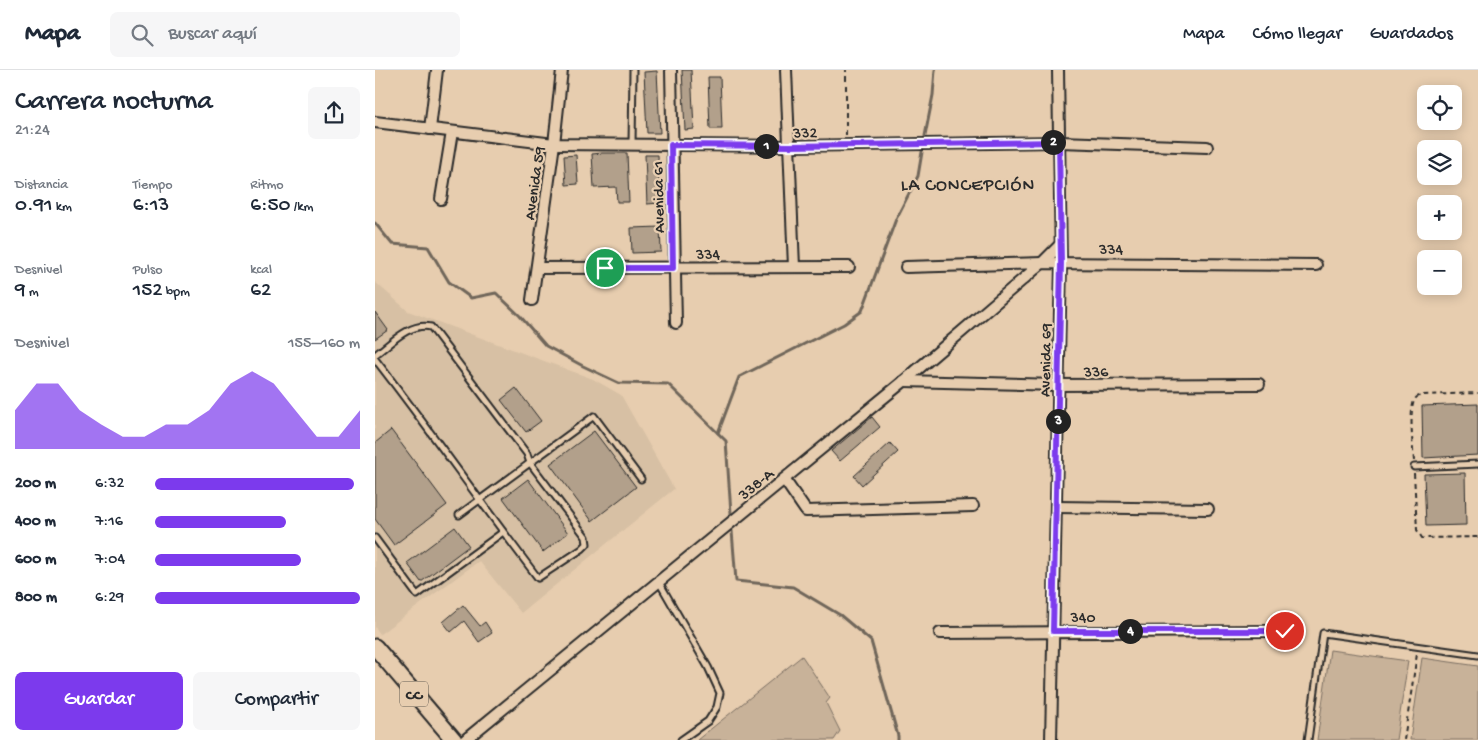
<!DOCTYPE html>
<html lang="es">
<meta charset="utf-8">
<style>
body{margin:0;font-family:"Gochi Hand",sans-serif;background:#f6f6f7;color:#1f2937;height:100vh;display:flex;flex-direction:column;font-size:19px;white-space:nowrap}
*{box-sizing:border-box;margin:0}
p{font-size:16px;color:#747a83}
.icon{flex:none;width:28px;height:28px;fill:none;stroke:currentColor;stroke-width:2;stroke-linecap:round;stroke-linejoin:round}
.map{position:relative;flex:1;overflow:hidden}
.drawer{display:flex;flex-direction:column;background:#fff;width:375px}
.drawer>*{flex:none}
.controls{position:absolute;left:1042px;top:15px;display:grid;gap:10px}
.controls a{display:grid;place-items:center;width:45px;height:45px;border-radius:8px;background:#fff;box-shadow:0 2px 12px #0003;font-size:25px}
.pin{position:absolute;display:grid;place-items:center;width:42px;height:42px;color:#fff;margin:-21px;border:2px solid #fff;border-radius:50%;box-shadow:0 1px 5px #0007}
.km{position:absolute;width:25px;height:25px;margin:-12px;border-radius:50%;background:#222;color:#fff;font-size:14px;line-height:25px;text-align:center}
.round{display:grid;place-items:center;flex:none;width:52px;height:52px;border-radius:8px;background:#f6f6f7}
.headline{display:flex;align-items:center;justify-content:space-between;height:85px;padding:0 15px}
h1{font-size:28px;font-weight:600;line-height:38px}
.stats{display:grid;grid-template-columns:repeat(3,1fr);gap:8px;height:85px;padding:5px 15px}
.stats div{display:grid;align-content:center}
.stats b{font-size:21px;font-weight:600}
.stats small{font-size:14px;font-weight:400}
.stats p{font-size:14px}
.chart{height:140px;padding:10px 15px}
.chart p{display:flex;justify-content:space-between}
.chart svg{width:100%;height:90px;margin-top:5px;fill:#7c3aed;opacity:.7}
.button{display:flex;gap:10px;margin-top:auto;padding:10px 15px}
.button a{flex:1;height:58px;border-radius:8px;background:#7c3aed;color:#fff;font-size:20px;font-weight:600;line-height:58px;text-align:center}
.button a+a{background:#f6f6f7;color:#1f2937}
ul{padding:0 15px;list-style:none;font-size:16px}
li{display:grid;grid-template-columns:80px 60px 1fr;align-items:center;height:38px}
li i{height:12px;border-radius:6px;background:#7c3aed}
header{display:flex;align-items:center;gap:30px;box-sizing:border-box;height:70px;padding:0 25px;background:#fff;border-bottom:1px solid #e0e1e3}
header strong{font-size:24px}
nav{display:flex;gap:28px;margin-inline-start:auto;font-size:18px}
.search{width:350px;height:45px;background:#f6f6f7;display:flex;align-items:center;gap:12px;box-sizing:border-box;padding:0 18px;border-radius:8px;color:#747a83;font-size:19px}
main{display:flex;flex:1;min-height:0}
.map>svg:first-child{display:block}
.built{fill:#d7c0a4}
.green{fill:#c8b299;stroke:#7a6e62}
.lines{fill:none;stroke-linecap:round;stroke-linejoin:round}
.stream{stroke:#6f665a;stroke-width:3}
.building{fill:#b2a08b;stroke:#2b2b2b}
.service-casing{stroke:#2b2b2b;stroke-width:9}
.minor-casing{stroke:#2b2b2b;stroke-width:14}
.primary-casing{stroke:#2b2b2b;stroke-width:19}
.path{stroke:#2b2b2b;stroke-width:2;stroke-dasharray:5 4;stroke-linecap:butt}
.service{stroke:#e7cdaf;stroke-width:5}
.minor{stroke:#e7cdaf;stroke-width:10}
.primary{stroke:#e7cdaf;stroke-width:15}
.route-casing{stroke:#fff;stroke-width:10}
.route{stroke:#7c3aed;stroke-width:6}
.labels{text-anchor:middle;stroke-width:4.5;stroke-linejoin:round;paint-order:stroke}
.shield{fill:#e7cdaf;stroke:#635c53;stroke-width:1}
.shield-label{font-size:15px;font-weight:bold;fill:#2b2b2b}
.street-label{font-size:16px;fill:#2b2b2b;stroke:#e7cdaf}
.neighbourhood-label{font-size:18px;letter-spacing:1px;fill:#2b2b2b;stroke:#e7cdaf}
</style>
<header>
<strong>Mapa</strong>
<div class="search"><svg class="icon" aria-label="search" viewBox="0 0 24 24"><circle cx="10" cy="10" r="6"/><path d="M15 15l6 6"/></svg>Buscar aquí</div>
<nav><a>Mapa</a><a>Cómo llegar</a><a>Guardados</a></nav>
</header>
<main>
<section class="drawer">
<div class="headline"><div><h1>Carrera nocturna</h1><p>21:24</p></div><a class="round"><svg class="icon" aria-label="share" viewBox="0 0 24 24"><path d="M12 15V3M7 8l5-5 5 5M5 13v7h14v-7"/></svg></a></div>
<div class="stats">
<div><p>Distancia</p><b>0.91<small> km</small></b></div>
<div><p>Tiempo</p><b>6:13</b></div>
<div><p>Ritmo</p><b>6:50<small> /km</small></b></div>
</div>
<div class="stats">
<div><p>Desnivel</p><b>9<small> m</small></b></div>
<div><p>Pulso</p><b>152<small> bpm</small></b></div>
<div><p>kcal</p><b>62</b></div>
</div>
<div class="chart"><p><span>Desnivel</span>155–160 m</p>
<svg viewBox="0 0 160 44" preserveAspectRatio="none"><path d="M0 44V25L10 12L20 12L30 25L40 32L50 38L60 38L70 32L80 32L90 25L100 12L110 6L120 12L130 25L140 38L150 38L160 25V44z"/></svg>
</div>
<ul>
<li><b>200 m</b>6:32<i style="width:97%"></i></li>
<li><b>400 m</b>7:16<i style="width:64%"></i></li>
<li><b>600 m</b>7:04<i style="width:71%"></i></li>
<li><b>800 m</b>6:29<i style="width:100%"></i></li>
</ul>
<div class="button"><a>Guardar</a><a>Compartir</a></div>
</section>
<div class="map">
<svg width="1103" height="670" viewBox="0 0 1103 670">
<rect width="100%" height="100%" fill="#e7cdaf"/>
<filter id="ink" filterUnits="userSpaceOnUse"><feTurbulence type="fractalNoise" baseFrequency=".02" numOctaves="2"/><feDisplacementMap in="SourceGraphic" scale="10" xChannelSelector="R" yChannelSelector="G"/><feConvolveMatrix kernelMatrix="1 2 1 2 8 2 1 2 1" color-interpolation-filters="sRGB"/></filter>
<g filter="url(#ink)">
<path class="built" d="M0,212L33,241L218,309L246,325L299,419L146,543L104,491L5,564L0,557Z"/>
<g class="green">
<path d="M955,580L1033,591L1021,670H942Z"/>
<path d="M427,586L455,628L451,633L465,661L459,670H322Z"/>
<path d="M1047,588L1103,596V670H1035Z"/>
</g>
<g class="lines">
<g class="stream">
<path d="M550,66L558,25L560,0"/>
<path d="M0,153L17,174L53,177L74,212L96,228L121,223L145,246L171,276L208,296L244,313L293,314L351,371L356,443"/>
<path d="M343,363L364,307L469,254L487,241L521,149L543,106L547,82"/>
<path d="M357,461L361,511L418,517L465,545L496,571L523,666V670"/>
</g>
</g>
<g class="building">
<path d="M307,0H316L319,59L310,60Z"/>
<path d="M282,1L285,63H272L269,2Z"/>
<path d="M333,7H345L347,59H335Z"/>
<path d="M227,83H252L254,132H242L241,117L219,118L217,84Z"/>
<path d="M201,85L203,114L191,115L189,86Z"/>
<path d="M270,85H283L285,133L272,134Z"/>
<path d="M285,157L286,182L257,183L256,158Z"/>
<path d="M0,242L13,260L0,269Z"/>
<path d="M141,318L166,351L151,362L126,330Z"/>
<path d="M1103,334V385L1048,388L1047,336Z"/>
<path d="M497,347L505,357L465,391L456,381Z"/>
<path d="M16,360L72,435L19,475L0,449V373Z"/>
<path d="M219,361L261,417L217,451L175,394Z"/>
<path d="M515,373L523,382L487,415L479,406Z"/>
<path d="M1090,403L1091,455L1051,456L1049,404Z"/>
<path d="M153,409L193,463L168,482L128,428Z"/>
<path d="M80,457L94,476L46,512L32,493Z"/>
<path d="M88,535L105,556L110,552L117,563L104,572L89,551L76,562L68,552Z"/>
</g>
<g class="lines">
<defs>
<g id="service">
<path d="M257,74L258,0"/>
<path d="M0,285C16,273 35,252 56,257L152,384L155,393L211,467L212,474L207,479L163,508C108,436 56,361 0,289"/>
<path d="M1039,397L1103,394"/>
<path d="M84,445L219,346L266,409"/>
<path d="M0,468L42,525L128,462"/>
<path d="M284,512L333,597L345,623L342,637L333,651L306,670"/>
<path d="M933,670L948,563L1103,585"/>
</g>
<g id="minor">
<path d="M296,0L301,253"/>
<path d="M411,0L419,197"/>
<path d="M0,52L179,74L415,76L685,72L832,77"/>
<path d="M55,59L62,0"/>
<path d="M66,129L77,62"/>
<path d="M531,197L667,193L941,195"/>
<path d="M162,198L474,197"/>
<path d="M157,230L179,74L187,0"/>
<path d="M529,311L683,315L884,314"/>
<path d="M409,409L431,441L598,436"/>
<path d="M681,437L833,439"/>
<path d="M565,563L910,561"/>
<path d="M90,670L529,311L667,193L685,175"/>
<path d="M676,670L686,193L683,0"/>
</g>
<path id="primary" d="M0,577L79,670"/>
</defs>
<use href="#service" class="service-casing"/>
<use href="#minor" class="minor-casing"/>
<use href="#primary" class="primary-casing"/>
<g class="path">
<path d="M471,65V0"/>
<path d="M1039,391C1038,380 1033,334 1041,328C1041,327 1047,325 1048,325L1103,323"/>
<path d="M1039,403L1042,460L1047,468L1103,467"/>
<path d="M1029,670L1042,584"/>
</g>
<use href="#service" class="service"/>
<use href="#minor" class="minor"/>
<use href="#primary" class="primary"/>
</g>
</g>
<g class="lines" filter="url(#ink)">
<defs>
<path id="route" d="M230,198H298L296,75L415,76L684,72L686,193L678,561H910"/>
</defs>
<use href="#route" class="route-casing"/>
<use href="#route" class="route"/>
</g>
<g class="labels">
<rect class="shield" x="25" y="611.5" width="28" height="25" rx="4"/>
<g class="shield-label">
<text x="39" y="629">CC</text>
</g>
<g class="street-label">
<text transform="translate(430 61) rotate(-1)" y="6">332</text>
<text transform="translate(158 113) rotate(-82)" y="6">Avenida 59</text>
<text transform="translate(282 127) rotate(-91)" y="6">Avenida 61</text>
<text x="736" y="184">334</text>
<text x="333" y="189">334</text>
<text transform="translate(669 290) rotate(-89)" y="6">Avenida 69</text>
<text transform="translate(721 300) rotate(-1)" y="6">336</text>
<text transform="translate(380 413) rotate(-39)" y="6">338-A</text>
<text x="708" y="552">340</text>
</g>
<g class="neighbourhood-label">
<text x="593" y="120">LA CONCEPCIÓN</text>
</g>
</g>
</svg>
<div class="controls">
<a><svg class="icon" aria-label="locate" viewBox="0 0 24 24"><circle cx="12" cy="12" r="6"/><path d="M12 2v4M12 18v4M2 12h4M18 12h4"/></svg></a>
<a><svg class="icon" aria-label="layers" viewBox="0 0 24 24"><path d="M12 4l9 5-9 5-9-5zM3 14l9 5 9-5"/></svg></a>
<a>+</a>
<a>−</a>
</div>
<div class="pin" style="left:230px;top:198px;background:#1e9e55"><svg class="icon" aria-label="arrive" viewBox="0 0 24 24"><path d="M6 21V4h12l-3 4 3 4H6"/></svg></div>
<div class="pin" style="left:910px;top:561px;background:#d93025"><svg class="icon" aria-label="check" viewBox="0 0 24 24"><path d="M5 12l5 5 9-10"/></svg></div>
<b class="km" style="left:391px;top:76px">1</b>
<b class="km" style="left:678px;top:72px">2</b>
<b class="km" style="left:683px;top:351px">3</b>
<b class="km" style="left:755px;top:561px">4</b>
</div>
</main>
